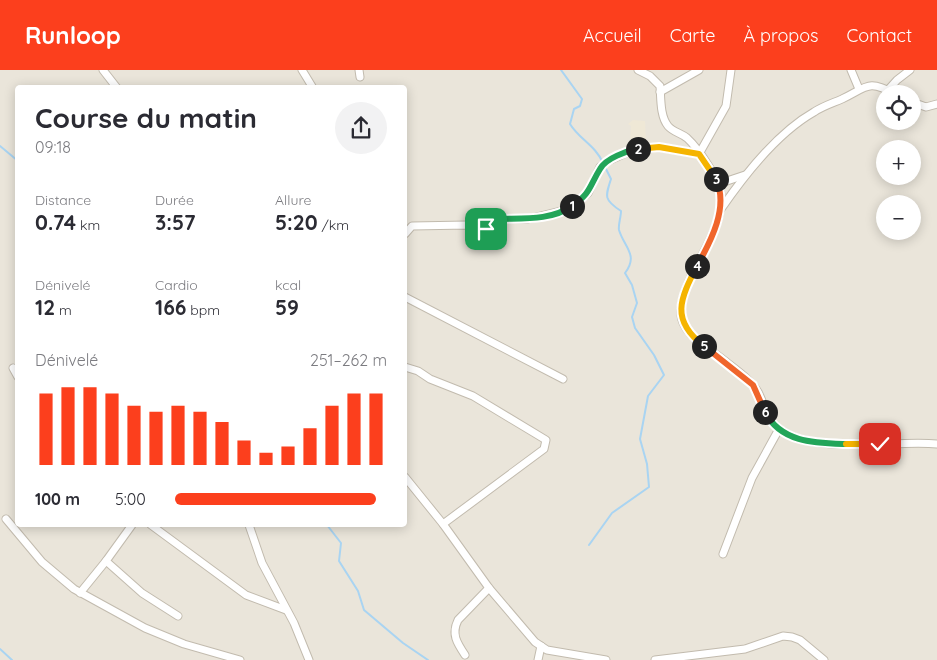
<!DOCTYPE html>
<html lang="fr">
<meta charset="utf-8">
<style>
body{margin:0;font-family:Quicksand,sans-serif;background:#f2f2f3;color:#2b2b33;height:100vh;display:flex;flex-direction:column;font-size:19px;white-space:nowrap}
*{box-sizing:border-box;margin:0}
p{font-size:16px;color:#7c7c81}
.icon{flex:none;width:28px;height:28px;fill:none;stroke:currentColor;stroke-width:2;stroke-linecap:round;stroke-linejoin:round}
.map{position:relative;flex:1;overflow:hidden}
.drawer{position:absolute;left:15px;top:15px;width:392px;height:442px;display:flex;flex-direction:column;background:#fff;border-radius:5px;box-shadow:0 2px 12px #0003}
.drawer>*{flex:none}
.controls{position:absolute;left:876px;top:15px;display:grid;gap:10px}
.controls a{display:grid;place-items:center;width:45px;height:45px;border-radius:50%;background:#fff;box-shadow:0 2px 12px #0003;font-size:25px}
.pin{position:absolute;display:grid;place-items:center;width:42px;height:42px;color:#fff;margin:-21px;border-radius:10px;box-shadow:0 2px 8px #0006}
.km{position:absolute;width:25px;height:25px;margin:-12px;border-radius:50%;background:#222;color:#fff;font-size:14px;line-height:25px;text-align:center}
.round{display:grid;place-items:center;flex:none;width:52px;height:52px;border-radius:26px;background:#f2f2f3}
.headline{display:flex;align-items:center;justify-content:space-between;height:85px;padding:0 20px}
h1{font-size:28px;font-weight:700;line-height:38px}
.metrics{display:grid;grid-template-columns:repeat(3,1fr);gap:8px;height:85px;padding:5px 20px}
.metrics div{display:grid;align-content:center}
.metrics b{font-size:21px;font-weight:700}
.metrics small{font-size:14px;font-weight:400}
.metrics p{font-size:14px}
.chart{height:140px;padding:10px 20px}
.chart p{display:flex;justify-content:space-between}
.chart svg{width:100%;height:90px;margin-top:5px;stroke:#fc3f1d;stroke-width:6}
ul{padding:0 20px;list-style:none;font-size:16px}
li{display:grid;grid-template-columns:80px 60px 1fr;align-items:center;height:38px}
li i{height:12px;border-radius:6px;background:#fc3f1d}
header{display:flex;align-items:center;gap:30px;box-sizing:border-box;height:70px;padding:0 25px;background:#fc3f1d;color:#fff}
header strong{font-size:24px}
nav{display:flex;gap:28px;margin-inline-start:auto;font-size:18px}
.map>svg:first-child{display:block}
.residential{fill:#eae5da;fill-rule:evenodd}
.education{fill:#efe8d6}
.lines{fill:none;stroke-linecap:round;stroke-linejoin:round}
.stream{stroke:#a9d4f2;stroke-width:2}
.minor-casing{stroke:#c2bbae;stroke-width:9}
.minor{stroke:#fff;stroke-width:7}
.split-1-casing{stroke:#fff;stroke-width:10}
.split-2-casing{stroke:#fff;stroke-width:10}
.split-3-casing{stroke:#fff;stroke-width:10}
.split-4-casing{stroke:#fff;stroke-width:10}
.split-5-casing{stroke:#fff;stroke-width:10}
.split-6-casing{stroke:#fff;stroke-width:10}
.split-7-casing{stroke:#fff;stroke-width:10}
.split-8-casing{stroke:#fff;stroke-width:10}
.split-1{stroke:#22a559;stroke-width:6}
.split-2{stroke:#22a559;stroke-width:6}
.split-3{stroke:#f5b400;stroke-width:6}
.split-4{stroke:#f0652b;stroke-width:6}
.split-5{stroke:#f5b400;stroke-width:6}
.split-6{stroke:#f0652b;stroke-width:6}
.split-7{stroke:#22a559;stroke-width:6}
.split-8{stroke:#f5b400;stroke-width:6}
</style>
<header>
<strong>Runloop</strong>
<nav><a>Accueil</a><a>Carte</a><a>À propos</a><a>Contact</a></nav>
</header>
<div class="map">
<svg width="937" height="590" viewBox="0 0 937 590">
<rect width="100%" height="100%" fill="#f6f3ec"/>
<path class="residential" d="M0,0H937V590H0ZM18,18H405V455H18ZM885,24H912V51H885ZM885,79H912V106H885ZM885,134H912V161H885Z"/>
<path class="education" d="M633,50L645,51L646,73L630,72L631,56L628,54Z"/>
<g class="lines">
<g class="stream">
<path d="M561,0L582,29L580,36L574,39L570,54C579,69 596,76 603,93"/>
<path d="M0,76L18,91"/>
<path d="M327,455L341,473L339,491L358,521L364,540L403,573L428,590"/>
<path d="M589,475L612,443L649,417L647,394L640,369L648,326L664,305L654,285L635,258L632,247L637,233L632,215L625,203C639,185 624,177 619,160C618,155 621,147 621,141C604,130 605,127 611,109L605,97"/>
<path d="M0,579L12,590"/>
</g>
<defs>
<g id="minor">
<path d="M103,0L117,18"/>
<path d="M302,0L313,18"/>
<path d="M359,0L360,7"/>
<path d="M638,0L650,6L660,16C661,29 660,46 668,56C673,62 681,63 687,68C699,79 720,110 721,126C723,166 685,200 681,239C678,263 709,278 725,291C736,300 751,310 758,322C765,335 766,348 778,358C809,385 896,370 937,374"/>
<path d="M851,0L859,19"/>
<path d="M888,20L897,10L910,0"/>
<path d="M660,22L699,0"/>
<path d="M912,32L926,37L937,34"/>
<path d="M718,114L745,105"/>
<path d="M721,139C745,104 777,63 814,42C823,36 833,33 842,29C867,17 868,9 895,24"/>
<path d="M405,164L412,156L467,155L486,159L490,158L498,149H528L569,139L588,123L600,97L606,92L633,80L659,77L699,84L726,36L731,0"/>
<path d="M405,227L563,309"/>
<path d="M405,297L418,301L430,309L473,326L546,370L544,379L443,454"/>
<path d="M13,298L18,307"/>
<path d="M405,407L443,454L489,518L535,572L547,580L606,590"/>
<path d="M6,449L42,492L74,519L145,558L184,574L240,590"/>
<path d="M132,455L106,491L142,523L178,546"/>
<path d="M151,455L246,525L286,540"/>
<path d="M249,455L262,493L294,553L309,590"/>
<path d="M723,484L752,408L779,359"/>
<path d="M80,523L106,491"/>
<path d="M465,585C457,573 451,564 458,550L489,518"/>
<path d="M538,590L541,576"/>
<path d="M655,590L745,579L783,566L792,567L800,570L824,590"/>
</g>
</defs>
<use href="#minor" class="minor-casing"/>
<use href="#minor" class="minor"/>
</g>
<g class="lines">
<defs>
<path id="split-1" d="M486,159L490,158L498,149C521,148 551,151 572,136"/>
<path id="split-2" d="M572,136C591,123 589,117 600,99C606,88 627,81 638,79"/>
<path id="split-3" d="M638,79L659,77L699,84L716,109"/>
<path id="split-4" d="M697,196C711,171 729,137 716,109"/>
<path id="split-5" d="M697,196C680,229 670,250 704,276"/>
<path id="split-6" d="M704,276L753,315L765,342"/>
<path id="split-7" d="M765,342C781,373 816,373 846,374"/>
<path id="split-8" d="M846,374H880"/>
</defs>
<use href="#split-1" class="split-1-casing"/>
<use href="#split-2" class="split-2-casing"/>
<use href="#split-3" class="split-3-casing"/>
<use href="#split-4" class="split-4-casing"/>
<use href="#split-5" class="split-5-casing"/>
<use href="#split-6" class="split-6-casing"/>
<use href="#split-7" class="split-7-casing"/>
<use href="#split-8" class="split-8-casing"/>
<use href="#split-1" class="split-1"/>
<use href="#split-2" class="split-2"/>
<use href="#split-3" class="split-3"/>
<use href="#split-4" class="split-4"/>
<use href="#split-5" class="split-5"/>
<use href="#split-6" class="split-6"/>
<use href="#split-7" class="split-7"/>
<use href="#split-8" class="split-8"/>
</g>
</svg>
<div class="controls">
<a><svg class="icon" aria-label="locate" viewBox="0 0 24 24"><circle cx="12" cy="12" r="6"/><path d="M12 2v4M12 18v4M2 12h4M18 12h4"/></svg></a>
<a>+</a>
<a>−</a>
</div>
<div class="pin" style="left:486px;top:159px;background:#1e9e55"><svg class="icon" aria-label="arrive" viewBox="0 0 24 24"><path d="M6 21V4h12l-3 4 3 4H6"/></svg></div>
<div class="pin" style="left:880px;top:374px;background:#d93025"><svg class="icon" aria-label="check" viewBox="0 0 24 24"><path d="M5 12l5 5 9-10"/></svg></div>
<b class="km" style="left:572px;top:136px">1</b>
<b class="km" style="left:638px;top:79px">2</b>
<b class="km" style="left:716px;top:109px">3</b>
<b class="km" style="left:697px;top:196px">4</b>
<b class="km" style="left:704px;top:276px">5</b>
<b class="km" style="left:765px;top:342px">6</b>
<section class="drawer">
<div class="headline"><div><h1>Course du matin</h1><p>09:18</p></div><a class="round"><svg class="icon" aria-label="share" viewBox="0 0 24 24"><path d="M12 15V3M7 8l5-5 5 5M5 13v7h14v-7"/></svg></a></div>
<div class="metrics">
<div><p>Distance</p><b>0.74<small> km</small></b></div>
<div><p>Durée</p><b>3:57</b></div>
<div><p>Allure</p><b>5:20<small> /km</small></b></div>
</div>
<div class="metrics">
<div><p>Dénivelé</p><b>12<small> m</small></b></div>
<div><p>Cardio</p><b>166<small> bpm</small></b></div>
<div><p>kcal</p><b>59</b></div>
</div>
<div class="chart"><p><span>Dénivelé</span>251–262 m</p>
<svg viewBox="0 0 160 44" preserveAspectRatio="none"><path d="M5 44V9M15 44V6M25 44V6M35 44V9M45 44V15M55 44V18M65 44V15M75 44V18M85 44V23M95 44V32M105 44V38M115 44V35M125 44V26M135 44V15M145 44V9M155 44V9"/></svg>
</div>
<ul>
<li><b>100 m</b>5:00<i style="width:95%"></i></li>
</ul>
</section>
</div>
